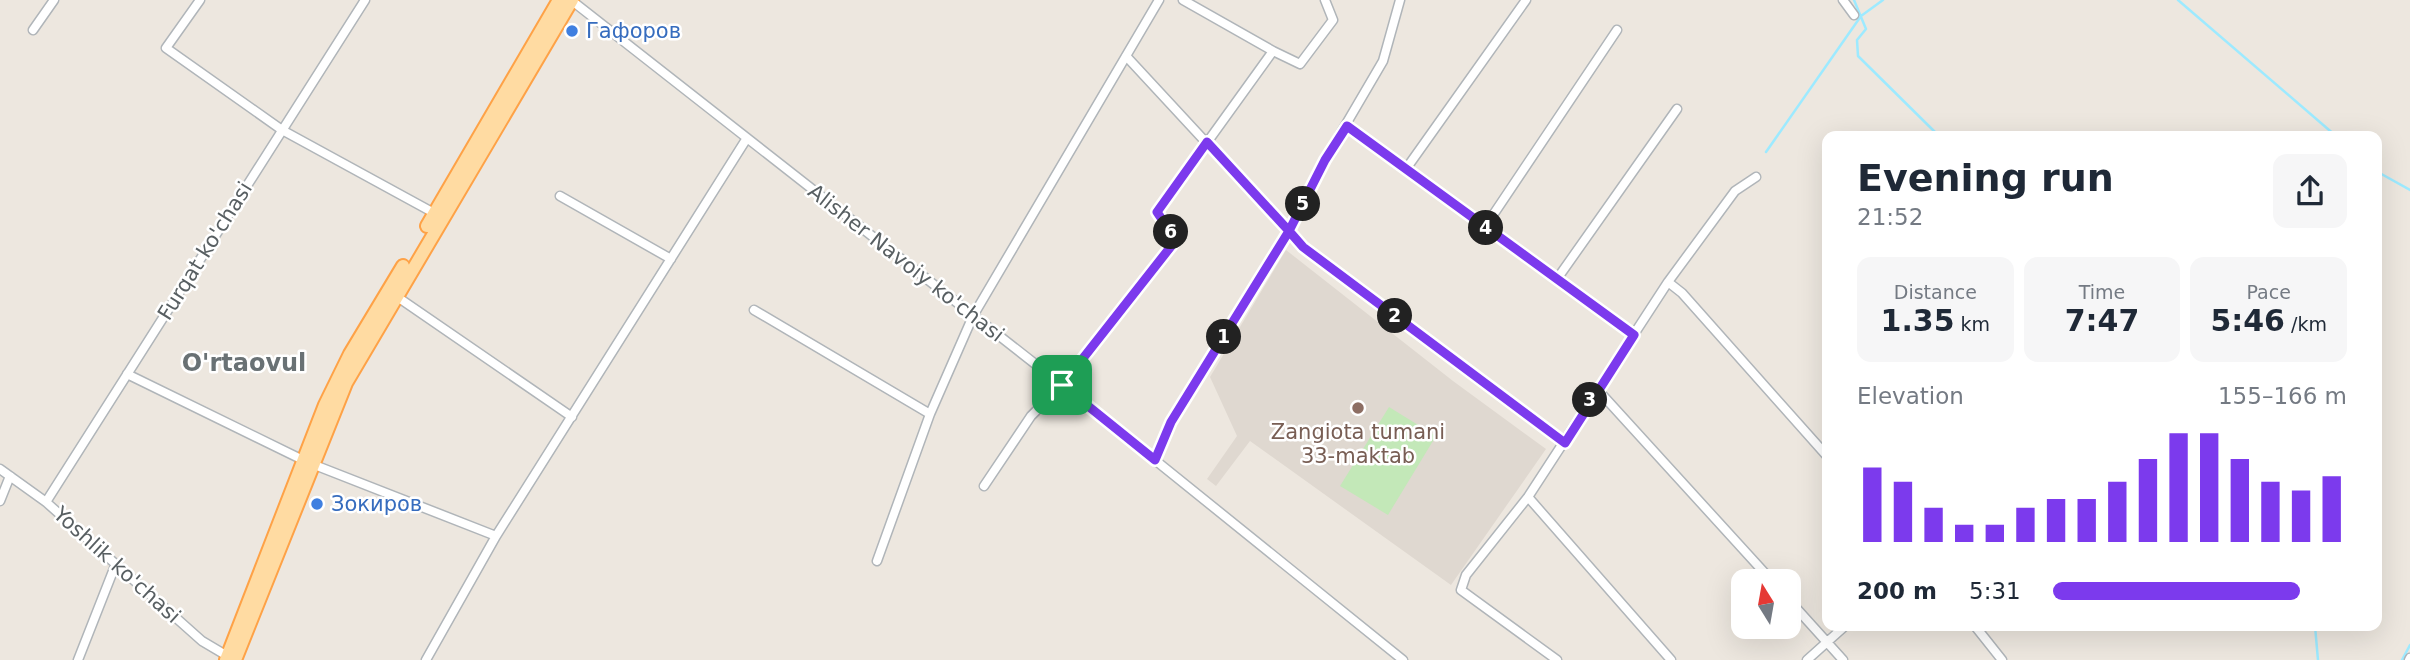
<!DOCTYPE html>
<html lang="en">
<head>
<meta charset="utf-8">
<style>
  body { margin:0; font-family:"DejaVu Sans",sans-serif; background:#f6f6f7; color:#1f2937; height:100vh; display:flex; flex-direction:column; font-size:26px; white-space:nowrap }
  * { box-sizing:border-box; margin:0 }
  p { font-size:23px; color:#747a83 }
  .icon { flex:none; width:38px; height:38px; fill:none; stroke:currentColor; stroke-width:2; stroke-linecap:round; stroke-linejoin:round }
  .map { position:relative; flex:1; overflow:hidden }
  .details { position:absolute; left:1822px; top:131px; width:560px; height:500px; display:flex; flex-direction:column; background:#fff; border-radius:14px; box-shadow:0 7px 28px #0002 }
  .details>* { flex:none }
  .needle { width:46px; rotate:349deg }
  .fabs { position:absolute; left:1731px; top:569px; display:grid; gap:14px }
  .fabs a { display:grid; place-items:center; width:70px; height:70px; border-radius:14px; background:#fff; box-shadow:0 7px 28px #0002; font-size:35px }
  .pin { position:absolute; display:grid; place-items:center; width:60px; height:60px; color:#fff; margin:-30px; border-radius:14px; box-shadow:0 4px 10px #0006 }
  .km { position:absolute; width:35px; height:35px; margin:-18px; border-radius:50%; background:#222; color:#fff; font-size:19px; line-height:35px; text-align:center }
  .round { display:grid; place-items:center; flex:none; width:74px; height:74px; border-radius:14px; background:#f6f6f7 }
  .headline { display:flex; align-items:center; justify-content:space-between; height:119px; padding:0 35px }
  h1 { font-size:38px; font-weight:700; line-height:52px }
  .figures { display:grid; grid-template-columns:repeat(3,1fr); gap:10px; height:119px; padding:7px 35px }
  .figures div { display:grid; align-content:center; border-radius:14px; background:#f6f6f7; text-align:center }
  .figures b { font-size:30px; font-weight:700 }
  .figures small { font-size:19px; font-weight:400 }
  .figures p { font-size:19px }
  .chart { height:196px; padding:14px 35px }
  .chart p { display:flex; justify-content:space-between }
  .chart svg { width:100%; height:126px; margin-top:7px; stroke:#7c3aed; stroke-width:6 }
  ul { padding:0 35px; list-style:none; font-size:23px }
  li { display:grid; grid-template-columns:112px 84px 1fr; align-items:center; height:52px }
  li i { height:18px; border-radius:9px; background:#7c3aed }
  .map>svg:first-child { display:block }
  .education { fill:#dfd8d0 }
  .green { fill:#c3e8b8 }
  .lines { fill:none; stroke-linecap:round; stroke-linejoin:round }
  .stream { stroke:#9deaff; stroke-width:2.5 }
  .minor-casing { stroke:#b0b5b9; stroke-width:11 }
  .primary-casing { stroke:#fea247; stroke-width:16 }
  .minor { stroke:#fff; stroke-width:8 }
  .primary { stroke:#ffdba2; stroke-width:12 }
  .route-casing { stroke:#fff; stroke-width:14 }
  .route { stroke:#7c3aed; stroke-width:9 }
  .shop-dot { fill:#3f7fe0; stroke:#fff; stroke-width:2.5 }
  .education-dot { fill:#8d6e63; stroke:#fff; stroke-width:2.5 }
  .labels { text-anchor:middle; stroke-width:5; stroke-linejoin:round; paint-order:stroke }
  .shop-label { font-size:21px; fill:#366cbe; stroke:#fff; text-anchor:start }
  .street-label { font-size:21px; fill:#585f62; stroke:#fff }
  .education-label { font-size:21px; fill:#785e54; stroke:#fff }
  .quarter-label { font-size:24px; font-weight:bold; fill:#697174; stroke:#fff }
</style>
</head>
<body>
<div class="map">
<svg width="2410" height="660" viewBox="0 0 2410 660">
  <rect width="100%" height="100%" fill="#ede7df"/>
  <path class="education" d="M1286 250 1453 381 1546 449 1451 585 1250 441 1216 486 1207 479 1237 436 1210 377Z"/>
  <path class="green" d="M1389 407 1436 436 1388 515 1340 486Z"/>
  <g class="lines">
    <path class="stream" d="M1854 0 1866 29 1857 40 1858 56 1939 136
      M2178 0 2336 136
      M1766 152 1861 16 1883 0
      M2376 171 2410 190
      M2315 626 2318 660
      M2402 660 2410 645"/>
    <g class="minor-casing">
      <path id="minor" d="M200 0 166 48 282 130 434 213
        M571 0 1062 385 1403 660
        M1183 0 1273 51
        M1843 0 1854 15
        M33 30 54 0
        M1126 56 1303 247 1565 443
        M1347 126 1634 335
        M1406 169 1526 0
        M560 196 671 259
        M1485 227 1617 30
        M1557 279 1677 109
        M1668 282 1682 293 1827 456
        M396 296 572 417
        M754 310 930 414
        M127 374 303 460
        M1597 389 1772 581
        M1155 460 1171 422 1289 231 1325 160 1383 61 1400 0
        M312 464 496 536
        M0 469 46 502 202 641 229 657
        M984 486 1031 416 1062 385 1176 240 1157 212 1273 51 1300 64 1333 20 1325 0
        M1528 497 1671 660
        M0 501 10 476
        M46 502 365 0
        M877 561 930 414 973 316 1159 0
        M1788 599 1843 660
        M1975 626 2002 660
        M78 660 115 566
        M426 660 496 536 747 138
        M1557 660 1461 590 1466 575 1528 497 1668 282 1735 191 1756 177
        M1807 660 1845 626
        M2409 660 2410 658"/>
    </g>
    <g class="primary-casing">
      <path id="primary" d="M427 226 559 0
        M226 660 325 405 350 354 403 266
        M235 660 346 383 572 0"/>
    </g>
    <use href="#minor" class="minor"/>
    <use href="#primary" class="primary"/>
  </g>
  <g class="lines">
    <g class="route-casing">
      <path id="route" d="M1062 385 1155 460 1171 422 1289 231 1303 247 1565 443 1634 335 1347 126 1325 160 1289 231 1207 142 1157 212 1176 240 1062 385"/>
    </g>
    <use href="#route" class="route"/>
  </g>
  <g class="shop-dot">
    <circle cx="572" cy="31" r="7"/>
    <circle cx="317" cy="504" r="7"/>
  </g>
  <circle class="education-dot" cx="1358" cy="408" r="7"/>
  <g class="labels">
    <g class="shop-label">
      <text x="586" y="38">Гафоров</text>
      <text x="331" y="511">Зокиров</text>
    </g>
    <g class="street-label">
      <text transform="translate(205 251) rotate(-58)" y="7">Furqat ko'chasi</text>
      <text transform="translate(906 263) rotate(38)" y="7">Alisher Navoiy ko'chasi</text>
      <text transform="translate(117 565) rotate(42)" y="7">Yoshlik ko'chasi</text>
    </g>
    <g class="education-label">
      <text x="1358" y="439">Zangiota tumani<tspan x="1358" dy="24">33-maktab</tspan></text>
    </g>
    <g class="quarter-label">
      <text x="244" y="371">O'rtaovul</text>
    </g>
  </g>
</svg>
<div class="fabs">
<a><svg class="needle" viewBox="-14 -14 28 28"><path d="M0-13l5 13h-10z" fill="#e53935"/><path d="M0 13l5-13h-10z" fill="#747a83"/></svg></a>
</div>
<div class="pin" style="left:1062px;top:385px;background:#1e9e55"><svg class="icon" aria-label="arrive" viewBox="0 0 24 24"><path d="M6 21V4h12l-3 4 3 4H6"/></svg></div>
<b class="km" style="left:1224px;top:337px">1</b>
<b class="km" style="left:1395px;top:316px">2</b>
<b class="km" style="left:1590px;top:400px">3</b>
<b class="km" style="left:1486px;top:228px">4</b>
<b class="km" style="left:1303px;top:204px">5</b>
<b class="km" style="left:1171px;top:232px">6</b>
<section class="details">
<div class="headline"><div><h1>Evening run</h1><p>21:52</p></div><a class="round"><svg class="icon" aria-label="share" viewBox="0 0 24 24"><path d="M12 15V3M7 8l5-5 5 5M5 13v7h14v-7"/></svg></a></div>
<div class="figures">
<div><p>Distance</p><b>1.35<small> km</small></b></div>
<div><p>Time</p><b>7:47</b></div>
<div><p>Pace</p><b>5:46<small> /km</small></b></div>
</div>
<div class="chart"><p><span>Elevation</span>155–166 m</p>
<svg viewBox="0 0 160 44" preserveAspectRatio="none"><path d="M5 44V18M15 44V23M25 44V32M35 44V38M45 44V38M55 44V32M65 44V29M75 44V29M85 44V23M95 44V15M105 44V6M115 44V6M125 44V15M135 44V23M145 44V26M155 44V21"/></svg>
</div>
<ul>
<li><b>200 m</b>5:31<i style="width:84%"></i></li>
</ul>
</section>
</div>
</body>
</html>
